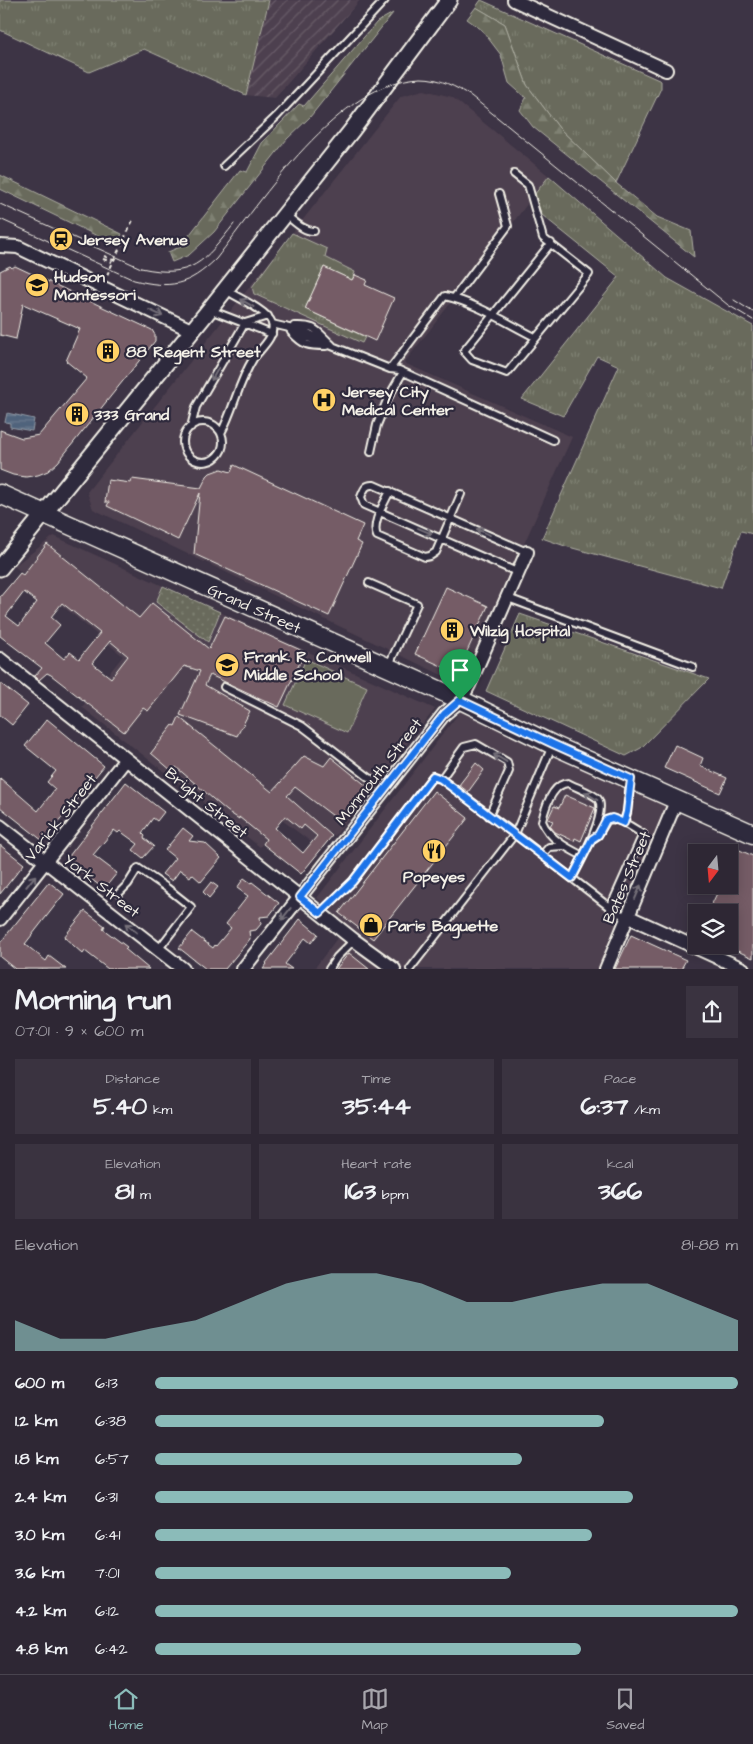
<!DOCTYPE html>
<html lang="en">
<head>
<meta charset="utf-8">
<style>
  body { margin:0; font-family:"Architects Daughter",sans-serif; background:#3a3340; color:#f1f3f6; height:100vh; display:flex; flex-direction:column; font-size:19px; white-space:nowrap }
  * { box-sizing:border-box; margin:0 }
  p { font-size:16px; color:#a7a5ac }
  .icon { flex:none; width:28px; height:28px; fill:none; stroke:currentColor; stroke-width:2; stroke-linecap:round; stroke-linejoin:round }
  .map { position:relative; height:969px; overflow:hidden }
  .drawer { display:flex; flex-direction:column; background:#2e2734; flex:1 }
  .drawer>* { flex:none }
  .needle { width:32px; rotate:196deg }
  .fabs { position:absolute; left:688px; top:844px; display:grid; gap:10px }
  .fabs a { display:grid; place-items:center; width:50px; height:50px; border-radius:0px; background:#2e2734; box-shadow:0 2px 12px #0003,0 0 0 1px #49444f; font-size:25px }
  .pin { position:absolute; display:grid; place-items:center; width:42px; height:42px; color:#fff; margin:-51px -21px; border-radius:50% 50% 50% 0; rotate:-45deg; box-shadow:0 0 5px #0007 }
  .pin .icon { rotate:45deg }
  .round { display:grid; place-items:center; flex:none; width:52px; height:52px; border-radius:0px; background:#3a3340 }
  .summary { display:flex; align-items:center; justify-content:space-between; height:85px; padding:0 15px }
  h1 { font-size:28px; font-weight:800; line-height:38px }
  .metrics { display:grid; grid-template-columns:repeat(3,1fr); gap:8px; height:85px; padding:5px 15px }
  .metrics div { display:grid; align-content:center; border-radius:0px; background:#3a3340; text-align:center }
  .metrics b { font-size:25px; font-weight:800 }
  .metrics small { font-size:14px; font-weight:400 }
  .metrics p { font-size:14px }
  .chart { height:140px; padding:10px 15px }
  .chart p { display:flex; justify-content:space-between }
  .chart svg { width:100%; height:90px; margin-top:5px; fill:#8bbbb9; opacity:.7 }
  ul { padding:0 15px; list-style:none; font-size:16px }
  li { display:grid; grid-template-columns:80px 60px 1fr; align-items:center; height:38px }
  li i { height:12px; border-radius:6px; background:#8bbbb9 }
  .menu { display:flex; justify-content:space-around; align-items:center; height:70px; border-top:1px solid #49444f; background:#2e2734; font-size:14px; color:#a7a5ac }
  .menu a { display:grid; justify-items:center; gap:2px }
  .menu .on { color:#8bbbb9 }
  .map>svg:first-child { display:block }
  .built { fill:#4e404f }
  .industrial { fill:url(#industrial-furrows) }
  .grass { fill:url(#grass-tufts); stroke:#aeaea2 }
  .forest { fill:url(#forest-firs); stroke:#aeaea2 }
  .park { fill:url(#park-dots); stroke:#aeaea2 }
  .pitch { fill:#696b5c; stroke:#aeaea2 }
  .water { fill:url(#water-rules); stroke:#929ca7 }
  .building { fill:#745c66; stroke:#f4f1e8; fill-rule:evenodd }
  .lines { fill:none; stroke-linecap:round; stroke-linejoin:round }
  .service-casing { stroke:#f4f1e8; stroke-width:10 }
  .minor-casing { stroke:#f4f1e8; stroke-width:16 }
  .tertiary-casing { stroke:#f4f1e8; stroke-width:19 }
  .secondary-casing { stroke:#f4f1e8; stroke-width:21 }
  .path { stroke:#f4f1e8; stroke-width:2; stroke-dasharray:4 4; stroke-linecap:butt }
  .service { stroke:#2f2a3d; stroke-width:6 }
  .minor { stroke:#2f2a3d; stroke-width:12 }
  .tertiary { stroke:#2f2a3d; stroke-width:15 }
  .secondary { stroke:#2f2a3d; stroke-width:18 }
  .tram { stroke:#f4f1e8; stroke-width:1 }
  .oneway { stroke:#747079 }
  .route-casing { stroke:#fff; stroke-width:10 }
  .route { stroke:#1a73e8; stroke-width:6 }
  .labels { text-anchor:middle; stroke-width:4.5; stroke-linejoin:round; paint-order:stroke }
  .poi-label { font-size:16px; font-weight:bold; fill:#f4f1e8; stroke:#2f2a3d; text-anchor:start }
  .street-label { font-size:16px; fill:#f4f1e8; stroke:#2f2a3d }
</style>
</head>
<body>
<div class="map">
<svg width="753" height="969" viewBox="0 0 753 969">
  <defs>
    <pattern id="industrial-furrows" width="10" height="10" patternUnits="userSpaceOnUse" patternTransform="scale(1.25)"><rect width="10" height="10" fill="#4e404f"/><path d="M-1 1l2-2M0 10L10 0M9 11l2-2" fill="none" stroke="#685c68"/></pattern>
    <pattern id="grass-tufts" width="24" height="20" patternUnits="userSpaceOnUse" patternTransform="scale(1.25)"><rect width="24" height="20" fill="#696b5c"/><path d="M3 7l-1-3M5 7V3M7 7l1-3M15 17l-1-3M17 17v-4M19 17l1-3" fill="none" stroke="#7f8173"/></pattern>
    <pattern id="forest-firs" width="22" height="20" patternUnits="userSpaceOnUse" patternTransform="scale(1.25)"><rect width="22" height="20" fill="#696b5c"/><path d="M5 1l3.5 6h-7zM16 11l3.5 6h-7z" fill="#7f8173"/></pattern>
    <pattern id="park-dots" width="8" height="8" patternUnits="userSpaceOnUse" patternTransform="scale(1.25)"><rect width="8" height="8" fill="#696b5c"/><path d="M2 2h.1M6 6h.1" fill="none" stroke="#7f8173" stroke-width="1.8" stroke-linecap="round"/></pattern>
    <pattern id="water-rules" width="6" height="5" patternUnits="userSpaceOnUse" patternTransform="scale(1.25)"><rect width="6" height="5" fill="#50637b"/><path d="M0 2.5h6" fill="none" stroke="#6a7a8e"/></pattern>
  </defs>
  <rect width="100%" height="100%" fill="#3d3445"/>
  <filter id="ink" filterUnits="userSpaceOnUse"><feTurbulence type="fractalNoise" baseFrequency=".02" numOctaves="2"/><feDisplacementMap in="SourceGraphic" scale="10" xChannelSelector="R" yChannelSelector="G"/><feConvolveMatrix kernelMatrix="1 2 1 2 8 2 1 2 1" color-interpolation-filters="sRGB"/></filter>
  <g filter="url(#ink)">
    <path class="built" d="M424 90 452 97 549 176 404 363 572 437 461 684 93 509 87 492 401 96Z
      M54 536 163 586 156 602 208 641 220 612 435 709 335 836 323 828 311 842 282 820 260 847 82 707 123 656 14 566Z
      M462 709 668 803 606 947 599 969H314L347 925 317 898Z"/>
    <path class="industrial" d="M269 0H360L275 98 246 95Z"/>
    <path class="grass" d="M0 0H269L246 95 144 49 89 72 0 30Z
      M481 0 661 81V88L616 183 559 128 527 85 505 24 476 7Z
      M549 176 667 278 753 326V534L741 531 721 588 565 546 542 538 619 366 597 356 563 416 522 399 619 277 542 215 534 195Z
      M292 233 327 249 325 257 355 272 352 280 324 267 305 309 365 337 362 343 254 294 252 287Z
      M520 614 709 679 641 748 626 756 486 691Z"/>
    <path class="forest" d="M476 7 505 24 527 85 559 128 616 183 657 217 691 231 694 257 533 127 520 110 526 98 509 83 501 55 482 30 467 19Z
      M393 13 310 117 287 139 214 232 189 255 172 262 168 252 180 247 240 170 247 172 262 143 299 104 304 106 377 22Z
      M0 175 122 234 116 245 0 189Z"/>
    <path class="park" d="M163 586 220 612 208 642 156 602Z"/>
    <path class="pitch" d="M306 659 367 687 347 733 285 705Z"/>
    <path class="water" d="M7 413 34 419 32 431 10 427V423L5 422Z"/>
    <path class="building" d="M10 266 12 268 15 266 152 330 155 335V341L58 462 48 471 38 475 26 477 13 475 0 470V430L22 438 39 435 87 378 66 361 80 329 23 304 16 339 0 335V271Z
      M324 267 352 280 355 275 367 280 365 285 394 298 375 341 305 309Z
      M234 465 363 525 356 541 362 544 329 616 194 554 200 493 178 540 107 506 109 502H105L108 480 131 483 132 479 201 488 207 476 210 473 221 469 231 472Z
      M47 544 139 618 152 603 209 649 225 616 305 652 279 707 210 675 205 685 250 711 237 736 180 715 200 671 184 666 148 711 143 708 124 732 51 675 47 673 39 680 35 676 42 668 0 636V597L20 573 23 575ZM24 592 37 602 19 626 6 616ZM62 603 100 633 79 659 70 652 64 659 45 643 60 625 51 617ZM110 641 128 656 111 678 92 663Z
      M446 587 488 606 457 673 415 654Z
      M0 683 28 705 12 725 0 715Z
      M179 717 272 792 304 756 324 766 331 757 368 787 341 822 295 787 287 796 332 836 301 874 263 844 266 839 239 817V819L227 811 176 767 172 771 151 753 173 725 175 726ZM285 816 301 829 304 825 317 836 303 853 275 828Z
      M47 719 104 766 43 841 0 807V778L38 811 55 789 47 782 56 771 25 746Z
      M675 745 703 758 700 766 727 778 720 793 664 768Z
      M476 763 484 770 468 792 459 785Z
      M126 782 164 812 157 821 153 818 142 833 145 836 144 838 154 846 143 858 133 850 138 844 120 831 118 833 114 830 93 855 117 873 104 889 66 860Z
      M434 791 468 818 373 939 339 913Z
      M565 795 595 808 581 841 575 838 574 841 555 832 550 826 553 821 548 819 554 806 559 808Z
      M183 828 193 836 189 841 205 843 221 858 201 882 192 874 190 877 180 870 172 881 162 874 175 858 165 850Z
      M724 843 753 856V958L724 945H730L729 912H708L721 885H729V852H720Z
      M0 845 24 864 0 894Z
      M244 878 251 883 252 882 279 903 269 916 260 917 261 924 256 930 249 931 250 939 225 969H206L179 948 192 932 213 948 215 945 216 946 231 928 226 924 248 896 237 888Z
      M49 882 64 894 25 944 46 961 49 956 66 969H15L0 957V943Z
      M211 882 218 887 209 898 203 892Z
      M85 911 105 926 103 929 127 947 125 949 149 969H108L85 951 83 954 64 937Z
      M300 919 318 934 311 943 305 938 285 964 292 969H263L267 964 266 963Z
      M631 935 686 960 681 969H615Z
      M349 953 369 969H336Z"/>
    <g class="lines">
      <g class="service-casing">
        <path id="service" d="M224 166 277 116 385 0
          M514 174 528 185 543 238 589 274 507 373 472 360 464 351 551 243
          M286 215C294 221 304 232 314 231
          M454 298 508 226 499 194
          M210 310 272 334
          M272 324 306 332 320 339
          M294 326C316 325 316 330 332 345
          M286 327 304 337 332 346 390 369 399 370 553 440
          M291 332C304 346 308 346 326 346
          M390 369 445 296C476 303 507 323 535 337
          M183 442a20 20 0 1 1 40 0a20 20 0 1 1-40 0Z
          M191 427 196 407 245 323 268 316
          M221 433C234 409 238 383 253 359 260 349 276 337 272 323 268 311 237 297 225 290
          M371 452 377 425 388 398 403 372
          M390 491C384 504 371 523 377 536L425 557 430 556 436 552 461 494
          M519 573 364 505 361 497C364 490 365 484 374 485L527 552
          M369 583 417 604 388 667
          M508 598 693 667
          M224 687 302 726 384 789
          M441 779 464 747 476 744 507 762 509 771 489 816
          M624 823 627 812 630 782
          M592 839 598 835 607 820C619 816 632 828 643 834L610 908
          M542 855 549 847 563 846
          M572 878C579 865 608 812 598 799 593 793 575 787 568 783 552 784 545 808 542 821 549 839 567 848 583 856
          M119 893 128 884 138 868 167 888 191 907 158 950
          M320 913 353 881 433 776 441 779 515 834 552 746
          M329 969 337 957 354 940
          M410 969 515 834 617 913 627 916"/>
      </g>
      <g class="minor-casing">
        <path id="minor" d="M514 0 666 70
          M0 246 18 247 193 331
          M0 659 354 940 394 969
          M0 826 183 969
          M627 916 743 969
          M0 919 126 759
          M243 969 444 714 461 700 469 685 527 552
          M606 969 677 799"/>
      </g>
      <g class="tertiary-casing">
        <path id="tertiary" d="M0 568 209 310 352 130 449 0"/>
      </g>
      <g class="secondary-casing">
        <g id="secondary">
          <path id="s1" d="M0 494 461 700 553 745 753 834"/>
        </g>
      </g>
      <path class="path" d="M104 256 113 260
        M103 259 112 262
        M107 275 133 220"/>
      <use href="#service" class="service"/>
      <use href="#minor" class="minor"/>
      <use href="#tertiary" class="tertiary"/>
      <use href="#secondary" class="secondary"/>
      <path class="tram" d="M0 204 141 268C192 279 204 262 234 224
        M0 219 134 280C171 289 188 286 216 259 262 200 339 81 421 78 440 78 456 87 471 96L728 305 753 320
        M734 300 753 312"/>
    </g>
    <defs><path id="oneway-shaft" d="M-6 0H5M1.5-3L5.5 0L1.5 3" fill="none" stroke-width="1.6" stroke-linecap="round" stroke-linejoin="round" transform="scale(1.25)"/></defs>
    <g class="oneway">
      <use href="#oneway-shaft" transform="translate(247 303) rotate(-149)"/>
      <use href="#oneway-shaft" transform="translate(156 313) rotate(25)"/>
      <use href="#oneway-shaft" transform="translate(215 374) rotate(120)"/>
      <use href="#oneway-shaft" transform="translate(425 531) rotate(23)"/>
      <use href="#oneway-shaft" transform="translate(483 532) rotate(-156)"/>
      <use href="#oneway-shaft" transform="translate(500 758) rotate(-149)"/>
      <use href="#oneway-shaft" transform="translate(591 796) rotate(-148)"/>
      <use href="#oneway-shaft" transform="translate(31 881) rotate(-51)"/>
      <use href="#oneway-shaft" transform="translate(638 892) rotate(-67)"/>
      <use href="#oneway-shaft" transform="translate(286 914) rotate(128)"/>
      <use href="#oneway-shaft" transform="translate(131 928) rotate(-142)"/>
    </g>
  </g>
  <g class="lines" filter="url(#ink)">
    <g class="route-casing">
      <path id="route" d="M460 700 553 744 631 779 627 812 624 823 612 818 606 820 598 835 592 839 572 878 441 779 433 776 353 881 320 913 300 897 444 714Z"/>
    </g>
    <use href="#route" class="route"/>
  </g>
  <defs>
    <g id="station-disc" transform="scale(1.25)"><circle r="9.5" fill="#ffd166" stroke="#2f2a3d"/><path d="M-3-6H3Q5-6 5-4V2Q5 4 3 4L4.5 6H3L1.5 4h-3L-3 6H-4.5L-3 4Q-5 4-5 2V-4Q-5-6-3-6ZM-3.5-4v3h7v-3ZM-3.5 1v1.5H-2V1ZM2 1v1.5H3.5V1Z" fill="#111"/></g>
    <g id="school-disc" transform="scale(1.25)"><circle r="9.5" fill="#ffd166" stroke="#2f2a3d"/><path d="M0-5L7-2L0 1L-7-2ZM-4 1L0 2.5L4 1V4Q0 6-4 4Z" fill="#111"/></g>
    <g id="building-disc" transform="scale(1.25)"><circle r="9.5" fill="#ffd166" stroke="#2f2a3d"/><path d="M-4-6H4V6H1V3H-1V6H-4ZM-2.5-4.3h1.7v1.8h-1.7ZM.8-4.3h1.7v1.8H.8ZM-2.5-1h1.7V.8h-1.7ZM.8-1h1.7V.8H.8Z" fill="#111"/></g>
    <g id="hospital-disc" transform="scale(1.25)"><circle r="9.5" fill="#ffd166" stroke="#2f2a3d"/><path d="M-5-5h3v3.5h4V-5h3V5h-3V1.5h-4V5h-3Z" fill="#111"/></g>
    <g id="restaurant-disc" transform="scale(1.25)"><circle r="9.5" fill="#ffd166" stroke="#2f2a3d"/><path d="M-5-6h1v4h1v-4h1v4h1v-4h1v5L-1.5 .5V6h-2V.5L-5-1ZM5-6V6H3V1.5H1.5Q1.5-4 5-6Z" fill="#111"/></g>
    <g id="shop-disc" transform="scale(1.25)"><circle r="9.5" fill="#ffd166" stroke="#2f2a3d"/><path d="M-5-2.5h2.3a2.7 3.5 0 0 1 5.4 0H5L5.5 6h-11ZM-1.5-2.5h3a1.5 2.3 0 0 0-3 0Z" fill="#111"/></g>
  </defs>
  <g fill-rule="evenodd">
    <use href="#station-disc" x="61" y="239"/>
    <use href="#school-disc" x="37" y="285"/>
    <use href="#building-disc" x="108" y="351"/>
    <use href="#hospital-disc" x="324" y="400"/>
    <use href="#building-disc" x="77" y="414"/>
    <use href="#building-disc" x="452" y="630"/>
    <use href="#school-disc" x="227" y="665"/>
    <use href="#restaurant-disc" x="434" y="851"/>
    <use href="#shop-disc" x="371" y="925"/>
  </g>
  <g class="labels">
    <g class="poi-label">
      <text x="78" y="245">Jersey Avenue</text>
      <text x="54" y="282">Hudson<tspan x="54" dy="18">Montessori</tspan></text>
      <text x="126" y="357">88 Regent Street</text>
      <text x="342" y="397">Jersey City<tspan x="342" dy="18">Medical Center</tspan></text>
      <text x="94" y="420">333 Grand</text>
      <text x="470" y="636">Wilzig Hospital</text>
      <text x="244" y="662">Frank R. Conwell<tspan x="244" dy="18">Middle School</tspan></text>
      <text x="434" y="882" text-anchor="middle">Popeyes</text>
      <text x="388" y="931">Paris Baguette</text>
    </g>
    <g class="street-label">
      <text dy="6" stroke="none"><textPath href="#s1" startOffset="279">Grand Street</textPath></text>
      <text transform="translate(378 771) rotate(-52)" y="6">Monmouth Street</text>
      <text transform="translate(207 802) rotate(39)" y="6">Bright Street</text>
      <text transform="translate(60 817) rotate(-52)" y="6">Varick Street</text>
      <text transform="translate(626 877) rotate(-67)" y="6">Bates Street</text>
      <text transform="translate(102 885) rotate(38)" y="6">York Street</text>
    </g>
  </g>
</svg>
<div class="fabs">
<a><svg class="needle" viewBox="-14 -14 28 28"><path d="M0-13l5 13h-10z" fill="#e53935"/><path d="M0 13l5-13h-10z" fill="#a7a5ac"/></svg></a>
<a><svg class="icon" aria-label="layers" viewBox="0 0 24 24"><path d="M12 4l9 5-9 5-9-5zM3 14l9 5 9-5"/></svg></a>
</div>
<div class="pin" style="left:460px;top:700px;background:#1e9e55"><svg class="icon" aria-label="arrive" viewBox="0 0 24 24"><path d="M6 21V4h12l-3 4 3 4H6"/></svg></div>
</div>
<section class="drawer">
<div class="summary"><div><h1>Morning run</h1><p>07:01 · 9 × 600 m</p></div><a class="round"><svg class="icon" aria-label="share" viewBox="0 0 24 24"><path d="M12 15V3M7 8l5-5 5 5M5 13v7h14v-7"/></svg></a></div>
<div class="metrics">
<div><p>Distance</p><b>5.40<small> km</small></b></div>
<div><p>Time</p><b>35:44</b></div>
<div><p>Pace</p><b>6:37<small> /km</small></b></div>
</div>
<div class="metrics">
<div><p>Elevation</p><b>81<small> m</small></b></div>
<div><p>Heart rate</p><b>163<small> bpm</small></b></div>
<div><p>kcal</p><b>366</b></div>
</div>
<div class="chart"><p><span>Elevation</span>81–88 m</p>
<svg viewBox="0 0 160 44" preserveAspectRatio="none"><path d="M0 44V29L10 38L20 38L30 33L40 29L50 20L60 11L70 6L80 6L90 11L100 20L110 20L120 15L130 11L140 11L150 20L160 29V44z"/></svg>
</div>
<ul>
<li><b>600 m</b>6:13<i style="width:100%"></i></li>
<li><b>1.2 km</b>6:38<i style="width:77%"></i></li>
<li><b>1.8 km</b>6:57<i style="width:63%"></i></li>
<li><b>2.4 km</b>6:31<i style="width:82%"></i></li>
<li><b>3.0 km</b>6:41<i style="width:75%"></i></li>
<li><b>3.6 km</b>7:01<i style="width:61%"></i></li>
<li><b>4.2 km</b>6:12<i style="width:100%"></i></li>
<li><b>4.8 km</b>6:42<i style="width:73%"></i></li>
</ul>
</section>
<nav class="menu">
<a class="on"><svg class="icon" aria-label="home" viewBox="0 0 24 24"><path d="M3 11l9-7 9 7M6 9v11h12V9"/></svg>Home</a>
<a><svg class="icon" aria-label="map" viewBox="0 0 24 24"><path d="M3 6l6-2 6 2 6-2v14l-6 2-6-2-6 2zM9 4v14M15 6v14"/></svg>Map</a>
<a><svg class="icon" aria-label="saved" viewBox="0 0 24 24"><path d="M7 4h10v16l-5-4-5 4z"/></svg>Saved</a>
</nav>
</body>
</html>
